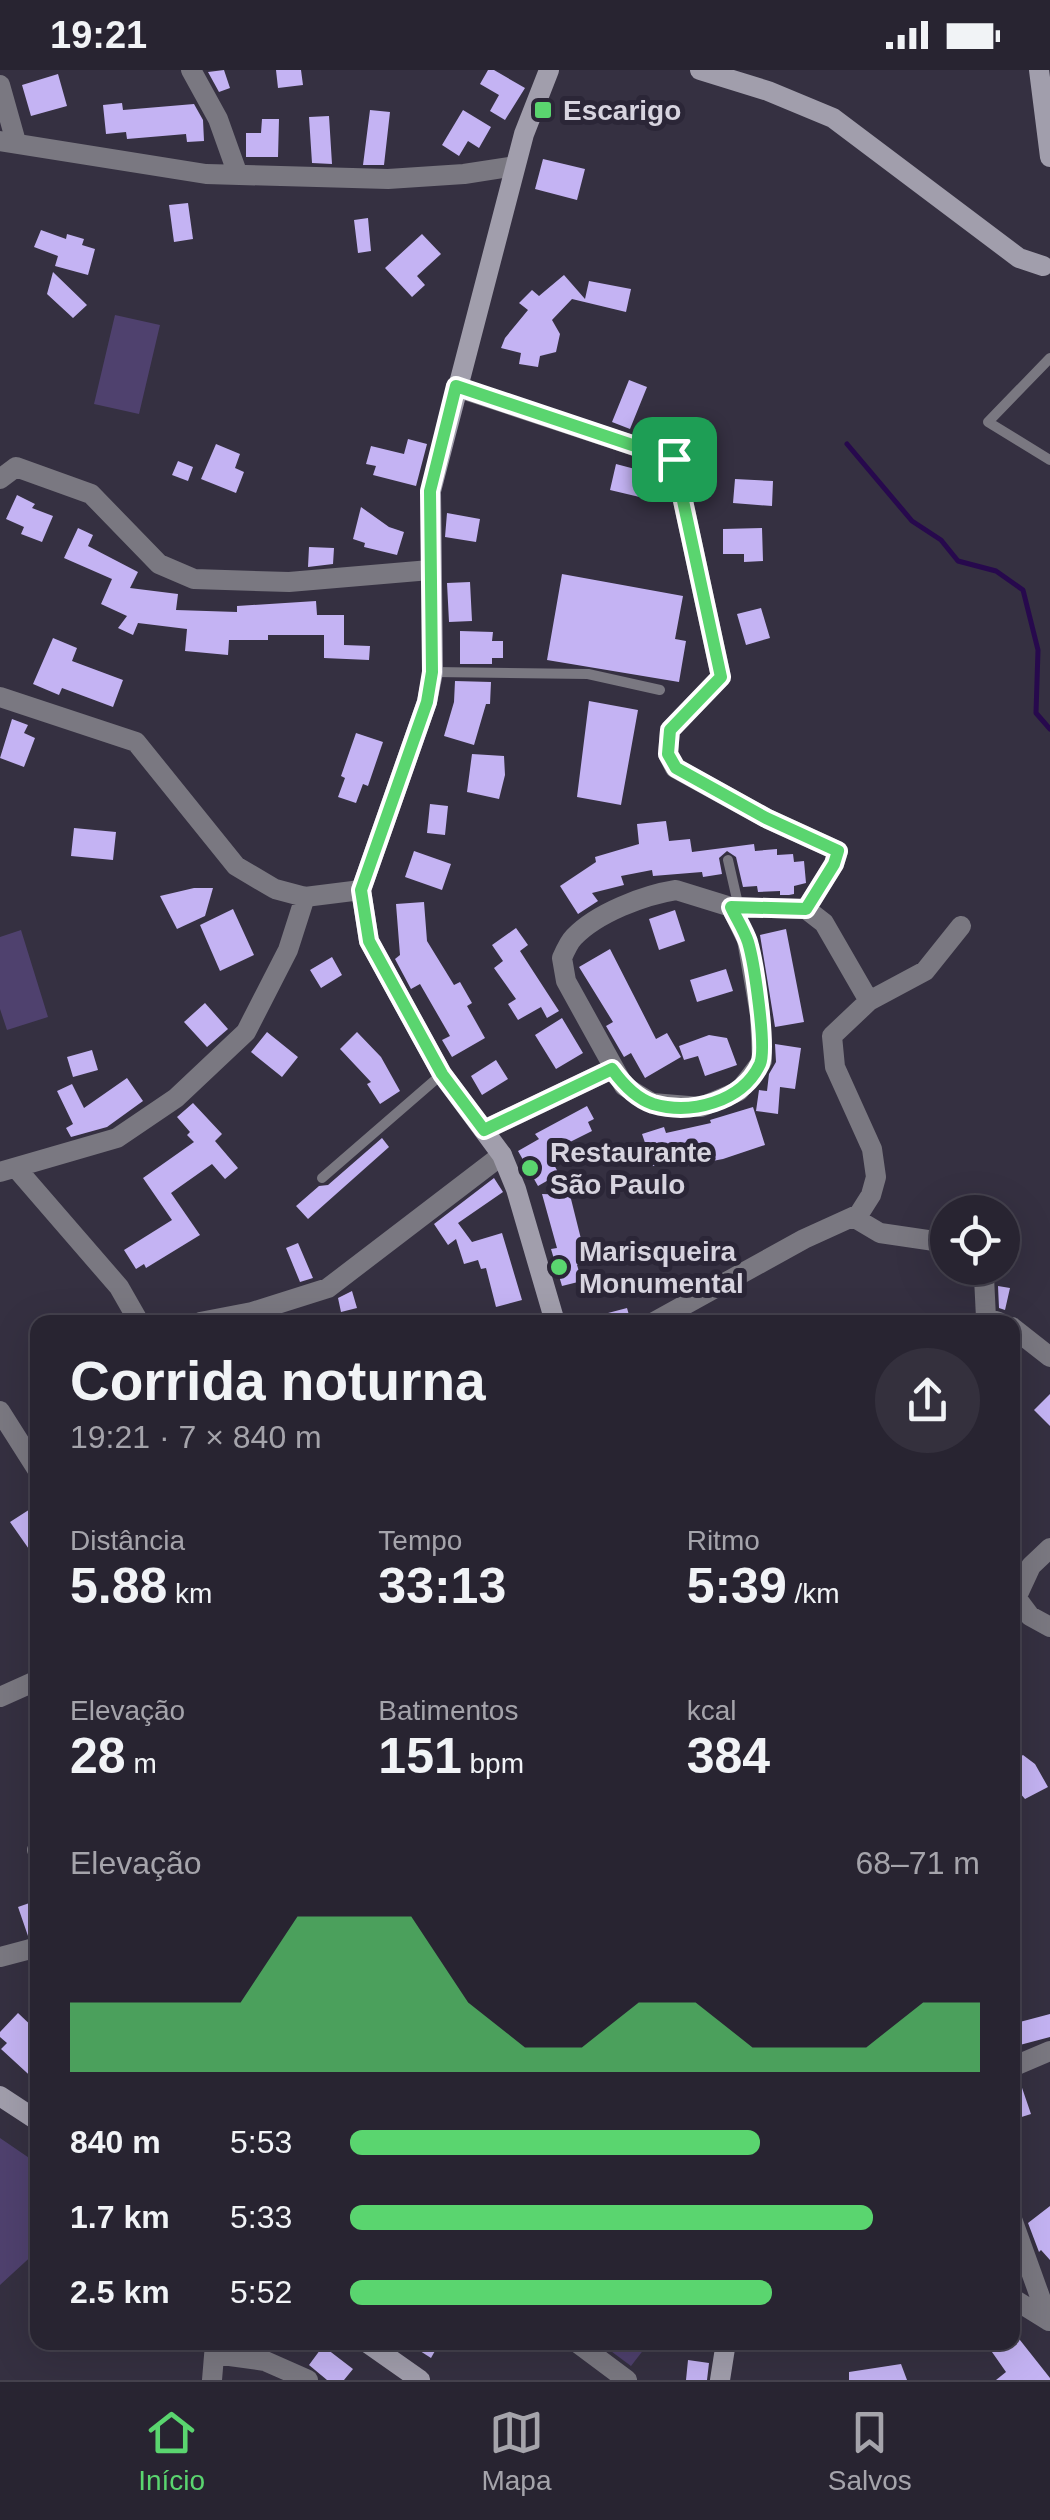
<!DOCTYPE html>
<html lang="pt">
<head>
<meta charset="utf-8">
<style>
  body { margin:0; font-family:Arial,sans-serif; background:#34303d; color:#f1f3f6; height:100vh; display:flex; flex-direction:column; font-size:38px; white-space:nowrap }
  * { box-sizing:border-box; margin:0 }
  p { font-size:32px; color:#a5a4ab }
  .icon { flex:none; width:55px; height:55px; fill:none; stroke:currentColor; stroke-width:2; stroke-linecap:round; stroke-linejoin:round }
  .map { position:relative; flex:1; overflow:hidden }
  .details { position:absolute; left:30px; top:1245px; width:990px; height:1035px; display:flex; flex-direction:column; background:#282431; border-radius:20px; box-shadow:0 10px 40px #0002,0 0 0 2px #44414d }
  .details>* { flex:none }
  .buttons { position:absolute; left:930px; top:1125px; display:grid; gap:20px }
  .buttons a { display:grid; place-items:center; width:90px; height:90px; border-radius:50%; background:#282431; box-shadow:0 10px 40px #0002,0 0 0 2px #44414d; font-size:50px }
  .pin { position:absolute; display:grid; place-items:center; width:85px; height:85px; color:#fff; margin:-42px; border-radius:20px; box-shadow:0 5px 15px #0006 }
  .round { display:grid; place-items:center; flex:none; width:105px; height:105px; border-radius:52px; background:#34303d }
  .summary { display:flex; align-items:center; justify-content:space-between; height:170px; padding:0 40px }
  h1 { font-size:55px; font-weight:600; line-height:75px }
  .stats { display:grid; grid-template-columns:repeat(3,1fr); gap:15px; height:170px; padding:10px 40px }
  .stats div { display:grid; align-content:center }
  .stats b { font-size:50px; font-weight:600 }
  .stats small { font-size:28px; font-weight:400 }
  .stats p { font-size:28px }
  .chart { height:280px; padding:20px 40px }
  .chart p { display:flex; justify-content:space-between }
  .chart svg { width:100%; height:180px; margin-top:10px; fill:#5ad56f; opacity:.7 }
  ul { padding:0 40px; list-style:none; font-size:32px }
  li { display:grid; grid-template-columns:160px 120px 1fr; align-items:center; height:75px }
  li i { height:25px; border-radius:12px; background:#5ad56f }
  .status { display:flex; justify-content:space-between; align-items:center; height:70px; padding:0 50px; background:#282431; direction:ltr }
  .status svg { height:28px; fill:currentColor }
  .menu { display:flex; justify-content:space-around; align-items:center; height:140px; border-top:2px solid #44414d; background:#282431; font-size:28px; color:#a5a4ab }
  .menu a { display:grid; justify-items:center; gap:5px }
  .menu .selected { color:#5ad56f }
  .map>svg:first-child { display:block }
  .green { fill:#4f416e }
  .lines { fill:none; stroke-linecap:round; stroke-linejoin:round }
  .stream { stroke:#27094d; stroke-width:5 }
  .building { fill:#c4b3f3 }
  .lane { stroke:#7a7881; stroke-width:10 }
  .street { stroke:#7a7881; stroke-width:20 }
  .secondary { stroke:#a19eac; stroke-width:20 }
  .route-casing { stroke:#fff; stroke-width:20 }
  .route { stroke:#5ad56f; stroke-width:12 }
  .poi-dot { fill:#5ad56f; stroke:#2b2637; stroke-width:4 }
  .labels { text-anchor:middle; stroke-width:10; stroke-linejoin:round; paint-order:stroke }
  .poi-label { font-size:28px; font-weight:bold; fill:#d7d4df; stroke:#2b2637; text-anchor:start }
</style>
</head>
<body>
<div class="status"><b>19:21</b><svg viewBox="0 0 49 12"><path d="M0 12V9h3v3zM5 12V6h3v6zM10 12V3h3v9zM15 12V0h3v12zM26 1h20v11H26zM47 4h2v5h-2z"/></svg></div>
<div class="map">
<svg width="1050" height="2310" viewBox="0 0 1050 2310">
  <rect width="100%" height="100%" fill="#353041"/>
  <path class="green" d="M115 245 160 255 139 344 94 334Z
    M21 860 48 947 7 960 0 939V867Z
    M0 2068 38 2094 37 2181 0 2215Z
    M646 2273 648 2274 631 2296 600 2273Z"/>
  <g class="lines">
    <path class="stream" d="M847 374 912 451 941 470 958 491 996 501 1023 520 1038 580 1036 643 1050 659"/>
  </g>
  <path class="building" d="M224 0 230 18 219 22 208 2Z
    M276 0H301L303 15 278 18Z
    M488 0H494L525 18 505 50 490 41 499 25 480 14Z
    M58 4 67 36 31 46 22 15Z
    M122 33 123 40 194 34 203 50 204 71 187 72 186 64 127 69 126 62 106 64 103 35Z
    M370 40 390 42 384 95H363Z
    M463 40 491 57 479 78 468 71 459 86 442 75Z
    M329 46 332 94 312 93 309 47Z
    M262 49H279L278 87H246V63H261Z
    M543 89 585 99 577 130 535 119Z
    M188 133 193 169 174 172 169 135Z
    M368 148 371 181 358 183 354 150Z
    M41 160 66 169 67 164 84 169 82 175 95 179 88 205 55 196 58 186 34 177Z
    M422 164 441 184 417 206 425 215 412 227 385 198Z
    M53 202 87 235 73 248 47 224Z
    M564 205 585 229 589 211 631 219 626 242 572 229 552 250 560 264 556 282 540 286 538 297 519 294 521 283 501 278 505 268 528 240 519 233 532 220 539 226Z
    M629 310 647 317 630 359 612 352Z
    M408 369 427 374 416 416 373 405 376 396 366 394 371 376 404 384Z
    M216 374 240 384 235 398 244 402 236 423 201 409Z
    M178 391 193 397 188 411 172 405Z
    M616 394 654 404 648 429 610 420Z
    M735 409 773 411 772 436 733 433Z
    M17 425 35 434 32 438 53 446 42 472 21 464 24 457 6 449Z
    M361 437 389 457 404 462 397 485 364 477 365 473 353 469Z
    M447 443 480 449 476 472 445 467Z
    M78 458 93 465 88 476 138 502 130 518 178 524 176 540 237 542V536L316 531 317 545H344V575L370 576 369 590 324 588V565H268V570H229L228 585 185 581 187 559 138 553 133 565 118 558 127 546 101 534 112 509 64 488Z
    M762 458 763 491 744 492V484H723V459Z
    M309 477 334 478 333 494 308 497Z
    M562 504 683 526 675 569 686 571 679 612 547 590Z
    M470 512 472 551 449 552 447 513Z
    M761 538 770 568 746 575 737 544Z
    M460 561 493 562 492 571H503V588H492V594H460Z
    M53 568 77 578 72 591 123 610 113 637 62 618 59 625 33 614Z
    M455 611 491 612 490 634H486L474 675 444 666 454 632Z
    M589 631 638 640 621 735 577 727Z
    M12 649 28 655 24 663 35 668 24 697 0 688Z
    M356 663 383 672 368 716 363 714 356 733 338 727 345 708 341 706Z
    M472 684 504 686 505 705 499 729 467 722Z
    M430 734 448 736 445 765 427 763Z
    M666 751 669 771 690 769 692 782 754 774 755 781 777 779V785L793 784 794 792 804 791 806 813 794 816V824L789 825H780V821L758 822 757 816 743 817 736 787 727 781 719 788 722 804 703 807 702 802 653 806 652 800 621 806 624 815 592 823 598 831 578 844 560 816 596 792 595 787 639 774 637 754Z
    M74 758 116 762 113 790 71 786Z
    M414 781 451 794 442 820 405 807Z
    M194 818H213L205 846 177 859 160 826Z
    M424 832 427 871 454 915 460 912 472 933 467 936 485 968 452 987 442 970 450 966 420 914 411 919 395 889 400 885 396 834Z
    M233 839 254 885 220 901 200 855Z
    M675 840 685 871 659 880 649 849Z
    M516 858 528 875 520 881 559 941 547 948 541 937 518 950 508 934 516 929 494 898 503 891 492 875Z
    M786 859 804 952 775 957 760 865Z
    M610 879 656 969 667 963 681 987 645 1008 631 983 624 987 606 956 613 952 579 897Z
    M332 887 342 905 321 918 310 900Z
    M726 899 733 921 697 932 690 910Z
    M205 933 228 959 207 977 184 952Z
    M562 948 583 983 556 999 535 965Z
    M267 962 298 987 282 1007 251 982Z
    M357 962 381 987 400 1021 380 1034 367 1014 371 1012 340 979Z
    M709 965 727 968 737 995 705 1006 698 986 684 990 679 976Z
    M775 974 801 978 795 1019 780 1017 778 1044 756 1041 759 1020 767 1021 769 1004 776 992Z
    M92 980 98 1000 73 1007 67 987Z
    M496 990 508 1009 482 1025 471 1006Z
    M127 1008 143 1031 107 1057 71 1067 66 1058 73 1054 57 1021 72 1014 84 1038Z
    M193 1033 222 1064 215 1071 238 1098 225 1109 212 1094 171 1123 200 1165 146 1198 144 1194 136 1199 124 1180 172 1150 143 1108 194 1072 187 1065 190 1062 177 1047Z
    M587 1036 594 1049 588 1052 592 1061 564 1075 567 1081 552 1091 559 1104 538 1116 518 1081 539 1069 535 1064Z
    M753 1037 765 1075 723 1089 686 1096 683 1086 653 1096 642 1064 664 1057 666 1063 711 1053 710 1050Z
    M382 1068 389 1077 308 1149 296 1136 319 1116 328 1115Z
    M494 1108 503 1122 458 1153 472 1172 502 1163 522 1230 496 1237 486 1198 481 1199 478 1190 464 1194 456 1169 448 1175 434 1154Z
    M542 1124 570 1125 582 1173H595L596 1191 577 1195 582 1211 562 1216 551 1179 557 1178Z
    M298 1173 313 1208 300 1212 286 1178Z
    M998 1216 1010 1218 1005 1240 999 1238Z
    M352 1221 357 1238 341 1242 338 1228Z
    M627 1238 631 1252H589V1248Z
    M1050 1324V1356L1034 1340Z
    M38 1434V1492L10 1452Z
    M1023 1685 1035 1694 1048 1717 1025 1729 1012 1714V1692Z
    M38 1830V1864L28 1866 18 1837Z
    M18 1943 38 1962V2013L1 1979 7 1973 0 1967V1962Z
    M1050 1944V1967L1012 1977V1954Z
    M1019 2009 1031 2044 1012 2050V2010Z
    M1050 2136V2190L1041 2180 1039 2182 1028 2153Z
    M1012 2260 1050 2308V2310H996L1006 2302 985 2272H1012Z
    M406 2272H440L431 2288Z
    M323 2276 353 2299 344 2310H327L309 2295Z
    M688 2290 709 2293 707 2310H686Z
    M901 2294 907 2310H849V2302Z"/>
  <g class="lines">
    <path class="lane" d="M1050 288 988 352 1050 390
      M434 602 588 604 660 620
      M728 790 739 838
      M322 1108 442 1004"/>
    <path class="street" d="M191 0 218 49 238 105
      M0 15 16 72
      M0 71 206 104 388 109 464 104 515 96
      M456 317 674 389 721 607 670 660 668 684 675 698 766 748 838 781 834 794 806 839
      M0 409 16 397 91 424 159 494 194 509 289 512 430 500
      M0 627 136 672 236 796 275 819 305 827 361 820
      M676 820 731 837 747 870 760 945 762 991 739 1021 701 1037 652 1033 624 1016 566 911 562 888C565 881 569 872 574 867 597 843 644 825 676 820Z
      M869 931 925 901 961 856
      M484 1060 612 999
      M16 1098 119 1217 139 1252
      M0 1102 117 1068 176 1028 246 962 288 880 305 827
      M853 1147 880 1163 948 1173
      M978 1198 984 1207 986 1248 999 1252
      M200 1252 252 1242 328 1218 502 1085
      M654 1252 804 1169 859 1144 871 1125 876 1107 872 1079 835 997 832 966 869 931 824 853 806 839 731 837
      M1012 1257 1050 1287
      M0 1341 38 1401
      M1018 1530 1030 1546 1050 1557
      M1012 1537 1031 1496 1050 1478
      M0 1627 38 1610
      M37 1780 38 1782
      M0 1887 38 1877
      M1012 1997 1050 1981
      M1012 2149 1048 2249
      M1012 2228 1049 2251
      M576 2272 627 2310
      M215 2284 265 2291 308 2310
      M212 2310 215 2274"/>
    <path class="secondary" d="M549 0 524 64 431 421 433 602 427 632 361 820 369 871 442 1004 502 1085 516 1119 555 1252
      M700 0 768 21 833 48 1019 188 1043 196
      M1039 0 1050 87
      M0 2026 38 2051
      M366 2272 420 2310
      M720 2310 726 2272"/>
  </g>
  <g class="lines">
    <g class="route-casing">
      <path id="route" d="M456 316 674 389 721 607 670 660 668 684 676 698 766 748 838 781 834 794 806 839 731 837C736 848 744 860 748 872 754 892 767 978 760 994 742 1032 691 1045 653 1034 635 1028 622 1013 612 999L484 1060 442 1004 369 871 361 820 427 632 432 602 430 421Z"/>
    </g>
    <use href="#route" class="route"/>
  </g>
  <g class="poi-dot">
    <rect x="533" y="30" width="20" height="20" rx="5"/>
    <circle cx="530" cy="1098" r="10"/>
    <circle cx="559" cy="1197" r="10"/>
  </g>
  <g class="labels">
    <g class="poi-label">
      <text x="563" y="50">Escarigo</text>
      <text x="550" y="1092">Restaurante<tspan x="550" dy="32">São Paulo</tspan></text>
      <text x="579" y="1191">Marisqueira<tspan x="579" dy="32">Monumental</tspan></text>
    </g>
  </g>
</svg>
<div class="buttons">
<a><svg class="icon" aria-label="locate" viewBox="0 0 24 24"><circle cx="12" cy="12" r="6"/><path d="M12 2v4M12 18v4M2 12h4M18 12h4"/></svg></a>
</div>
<div class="pin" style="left:674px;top:389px;background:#1e9e55"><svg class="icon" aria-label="arrive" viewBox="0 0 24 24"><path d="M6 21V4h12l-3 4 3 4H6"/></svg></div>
<section class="details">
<div class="summary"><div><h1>Corrida noturna</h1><p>19:21 · 7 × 840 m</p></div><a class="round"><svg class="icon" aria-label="share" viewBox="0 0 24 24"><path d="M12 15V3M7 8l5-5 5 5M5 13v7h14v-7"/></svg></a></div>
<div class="stats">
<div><p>Distância</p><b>5.88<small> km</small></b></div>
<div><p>Tempo</p><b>33:13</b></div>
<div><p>Ritmo</p><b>5:39<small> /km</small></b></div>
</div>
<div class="stats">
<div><p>Elevação</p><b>28<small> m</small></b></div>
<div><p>Batimentos</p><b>151<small> bpm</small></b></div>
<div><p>kcal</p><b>384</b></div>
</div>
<div class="chart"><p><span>Elevação</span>68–71 m</p>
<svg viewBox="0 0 160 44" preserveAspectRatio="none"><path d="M0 44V27L10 27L20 27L30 27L40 6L50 6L60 6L70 27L80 38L90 38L100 27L110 27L120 38L130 38L140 38L150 27L160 27V44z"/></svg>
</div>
<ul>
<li><b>840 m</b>5:53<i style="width:65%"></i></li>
<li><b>1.7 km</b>5:33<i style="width:83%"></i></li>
<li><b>2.5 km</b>5:52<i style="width:67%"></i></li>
</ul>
</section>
</div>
<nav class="menu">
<a class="selected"><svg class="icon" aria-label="home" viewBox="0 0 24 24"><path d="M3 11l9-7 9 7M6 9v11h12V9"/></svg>Início</a>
<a><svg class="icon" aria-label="map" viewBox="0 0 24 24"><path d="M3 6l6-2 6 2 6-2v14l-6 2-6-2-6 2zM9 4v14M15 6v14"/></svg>Mapa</a>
<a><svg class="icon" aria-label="saved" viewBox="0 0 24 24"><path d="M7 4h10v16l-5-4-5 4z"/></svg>Salvos</a>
</nav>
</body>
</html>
